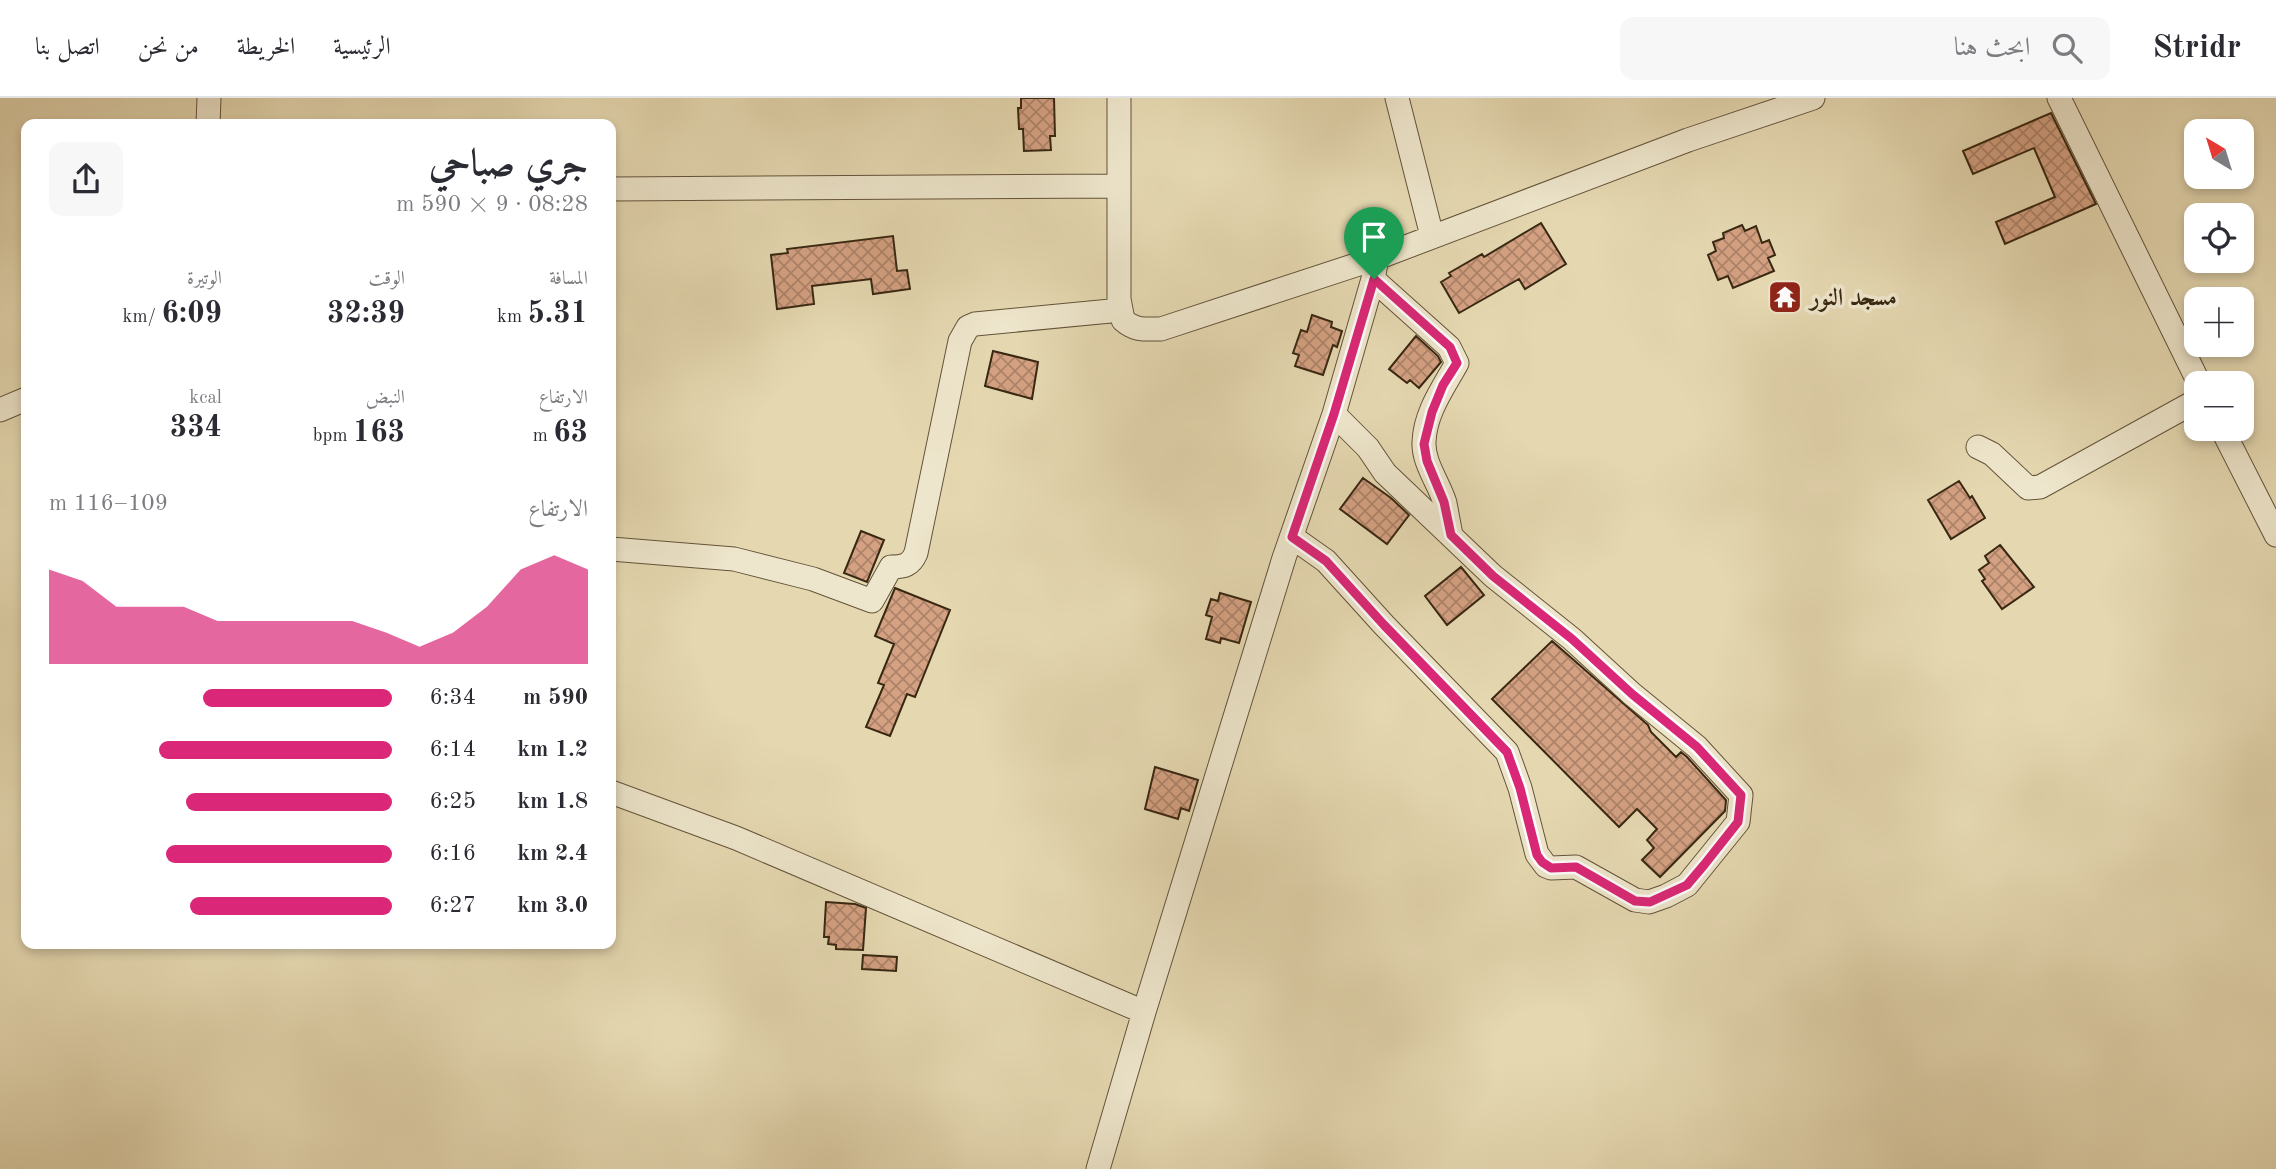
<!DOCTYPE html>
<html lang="ar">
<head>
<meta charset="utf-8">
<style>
  body { margin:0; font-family:"Old Standard TT",Amiri,serif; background:#f7f7f7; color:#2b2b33; direction:rtl; height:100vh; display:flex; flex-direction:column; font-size:26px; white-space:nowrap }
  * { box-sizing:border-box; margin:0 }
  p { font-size:23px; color:#7c7c81 }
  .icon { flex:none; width:38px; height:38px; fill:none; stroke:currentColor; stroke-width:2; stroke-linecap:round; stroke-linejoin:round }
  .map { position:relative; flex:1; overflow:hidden; direction:ltr }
  .side { position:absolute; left:21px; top:21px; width:595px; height:830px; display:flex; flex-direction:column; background:#fff; border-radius:14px; box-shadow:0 4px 10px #0003; direction:rtl }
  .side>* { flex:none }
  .needle { width:46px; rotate:322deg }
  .controls { position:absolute; left:2184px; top:21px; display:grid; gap:14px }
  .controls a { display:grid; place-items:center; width:70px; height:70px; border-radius:14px; background:#fff; box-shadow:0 4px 10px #0003; font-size:35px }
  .pin { position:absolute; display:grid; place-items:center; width:60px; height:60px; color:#fff; margin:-72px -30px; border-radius:50% 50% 50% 0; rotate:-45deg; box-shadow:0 0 7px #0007 }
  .pin .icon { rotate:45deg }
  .round { display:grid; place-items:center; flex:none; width:74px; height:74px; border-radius:14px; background:#f7f7f7 }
  .headline { display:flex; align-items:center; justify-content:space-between; height:119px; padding:0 28px }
  h1 { font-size:38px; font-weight:600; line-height:52px }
  .figures { display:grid; grid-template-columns:repeat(3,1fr); gap:10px; height:119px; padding:7px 28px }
  .figures div { display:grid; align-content:center }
  .figures b { font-size:30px; font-weight:600 }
  .figures small { font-size:19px; font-weight:400 }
  .figures p { font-size:19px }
  .chart { height:196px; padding:14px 28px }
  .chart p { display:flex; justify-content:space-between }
  .chart svg { width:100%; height:126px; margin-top:7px; fill:#db2777; opacity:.7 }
  ul { padding:0 28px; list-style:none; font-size:23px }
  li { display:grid; grid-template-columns:112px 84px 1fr; align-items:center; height:52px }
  li i { height:18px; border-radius:9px; background:#db2777 }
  header { display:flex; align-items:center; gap:42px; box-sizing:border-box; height:98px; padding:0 35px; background:#fff; border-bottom:2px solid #e1e1e2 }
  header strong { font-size:33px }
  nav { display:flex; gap:38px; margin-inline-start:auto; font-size:24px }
  .search { width:490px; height:63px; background:#f7f7f7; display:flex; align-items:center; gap:18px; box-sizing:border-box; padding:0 24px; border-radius:14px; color:#7c7c81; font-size:26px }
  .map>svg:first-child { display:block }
  .building { fill:url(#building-cross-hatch); stroke:#382711; stroke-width:2 }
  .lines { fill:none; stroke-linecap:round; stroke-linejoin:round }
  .minor-casing { stroke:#635339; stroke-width:25 }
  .minor { stroke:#eee6cc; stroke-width:23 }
  .route-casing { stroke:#fff; stroke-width:14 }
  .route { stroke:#db2777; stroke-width:9 }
  .labels { text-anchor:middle; stroke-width:7; stroke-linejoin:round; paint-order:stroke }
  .poi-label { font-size:24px; font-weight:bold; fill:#382711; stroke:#eee6cc; text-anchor:start }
</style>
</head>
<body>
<header>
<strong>Stridr</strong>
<div class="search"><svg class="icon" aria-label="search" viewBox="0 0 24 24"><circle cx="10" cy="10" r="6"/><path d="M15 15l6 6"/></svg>ابحث هنا</div>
<nav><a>الرئيسية</a><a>الخريطة</a><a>من نحن</a><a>اتصل بنا</a></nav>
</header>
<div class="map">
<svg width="2276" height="1071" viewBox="0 0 2276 1071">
  <defs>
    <pattern id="building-cross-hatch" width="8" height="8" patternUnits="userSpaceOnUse" patternTransform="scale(1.75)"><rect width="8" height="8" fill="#d4a182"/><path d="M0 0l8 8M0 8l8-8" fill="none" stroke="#ad8369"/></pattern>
  </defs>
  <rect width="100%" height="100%" fill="#e5d8b1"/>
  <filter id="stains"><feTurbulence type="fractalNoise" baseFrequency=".00286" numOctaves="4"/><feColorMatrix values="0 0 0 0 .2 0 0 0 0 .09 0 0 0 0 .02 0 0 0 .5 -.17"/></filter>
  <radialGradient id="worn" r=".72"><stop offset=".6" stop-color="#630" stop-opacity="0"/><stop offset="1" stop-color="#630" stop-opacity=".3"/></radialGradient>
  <path class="building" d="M1021 0H1054L1055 38H1050L1051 52 1024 53 1023 31H1019L1018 10H1021Z
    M2051 15 2096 106 2005 146 1996 124 2055 99 2034 50 1973 76 1963 53Z
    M1541 125 1566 166 1525 191 1519 181 1459 215 1441 184 1451 178 1449 175 1482 156 1484 159Z
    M1742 127 1745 133 1756 128 1762 145 1769 142 1775 157 1768 160 1774 173 1733 190 1728 178 1718 182 1708 157 1716 153 1713 144 1724 140 1723 135Z
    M893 138 897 173 907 172 910 191 873 196 871 181 812 188 814 206 777 211 771 157 788 155 787 151Z
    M1312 217 1332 224 1331 229 1342 233 1337 249 1333 247 1323 277 1295 268 1299 257 1293 255 1301 232 1307 234Z
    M1416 238 1438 258 1441 264 1419 290 1410 282 1407 285 1389 271Z
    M993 253 1038 264 1032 301 985 288Z
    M1363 380 1391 400 1409 417 1387 446 1340 411Z
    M1959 383 1970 400 1972 398 1985 420 1951 441 1928 402Z
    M861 433 884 442 867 484 844 475Z
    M2000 447 2034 489 2002 511 1982 483 1985 481 1979 472 1989 465 1985 458Z
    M1461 469 1484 497 1447 527 1425 498Z
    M895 490 950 512 915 599 907 596 890 638 866 629 884 587 878 585 894 546 875 538Z
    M1220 495 1251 504 1239 545 1221 540 1220 545 1206 541 1212 519 1206 517 1211 501 1218 503Z
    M1552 543 1648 627 1651 634 1676 659 1681 654 1687 659 1726 702 1725 713 1660 779 1642 762 1654 750 1647 742 1657 731 1637 711 1619 729 1492 601Z
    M1155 669 1198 682 1189 713 1181 710 1178 721 1145 711Z
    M826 804 855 806 866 810 863 852 836 851V847L828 846 829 839H824Z
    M863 857 897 859 896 873 862 871Z"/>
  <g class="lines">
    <g class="minor-casing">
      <path id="minor" d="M1119 0V201L1123 222C1135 233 1145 231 1161 231L1377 160 1688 42 1813 0
        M1397 0 1432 138
        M2059 0 2199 285
        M208 26 209 0
        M611 91 1118 88
        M1373 181 1449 249 1457 265C1444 289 1425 314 1424 344 1423 365 1439 385 1445 405 1447 416 1449 427 1451 437
        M0 312 26 301
        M2222 331 2276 437
        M1978 349 1992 356 2028 390 2040 389 2196 303
        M1292 439 1326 463 1384 527 1507 654 1520 690 1537 756 1546 768 1551 770 1576 769 1635 802 1649 804 1666 798 1687 787 1738 724 1741 697 1697 649 1632 596 1572 541 1493 478 1385 375 1368 350 1334 316
        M611 451 734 461 813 481 872 503 891 469C904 469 911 467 916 455L960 243 968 229 975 226 1121 212
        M611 694 736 740 1144 914
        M1098 1071 1144 914 1284 460 1334 316 1373 181 1377 160"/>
    </g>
    <use href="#minor" class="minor"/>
  </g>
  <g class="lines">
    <g class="route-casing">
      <path id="route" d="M1374 181 1450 249 1457 265 1443 287 1432 314 1424 346 1427 363 1444 404 1451 437 1493 478 1572 541 1632 596 1697 649 1741 697 1738 724 1704 767 1687 787 1650 804 1635 803 1576 769 1551 770 1542 764 1537 757 1520 690 1507 654 1384 527 1326 463 1292 439 1334 316Z"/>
    </g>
    <use href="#route" class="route"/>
  </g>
  <defs>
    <g id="temple-square" transform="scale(1.75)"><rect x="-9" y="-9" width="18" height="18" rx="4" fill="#8f2418" stroke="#eee6cc"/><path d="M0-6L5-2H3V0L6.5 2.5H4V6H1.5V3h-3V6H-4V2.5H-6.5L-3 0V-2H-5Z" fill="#fff"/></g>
  </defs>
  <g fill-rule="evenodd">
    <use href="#temple-square" x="1785" y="199"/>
  </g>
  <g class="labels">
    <g class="poi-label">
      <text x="1810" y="207">مسجد النور</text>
    </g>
  </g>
  <rect width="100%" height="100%" filter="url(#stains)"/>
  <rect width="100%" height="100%" fill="url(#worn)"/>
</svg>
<div class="controls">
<a><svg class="needle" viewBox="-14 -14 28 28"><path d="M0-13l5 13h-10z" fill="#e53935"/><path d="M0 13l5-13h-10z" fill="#7c7c81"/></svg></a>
<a><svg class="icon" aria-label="locate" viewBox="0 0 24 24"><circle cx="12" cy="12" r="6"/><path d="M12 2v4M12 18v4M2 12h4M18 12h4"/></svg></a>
<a>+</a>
<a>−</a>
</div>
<div class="pin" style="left:1374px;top:181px;background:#1e9e55"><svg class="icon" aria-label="arrive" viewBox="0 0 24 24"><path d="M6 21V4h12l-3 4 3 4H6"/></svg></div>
<section class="side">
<div class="headline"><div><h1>جري صباحي</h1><p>08:28 · 9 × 590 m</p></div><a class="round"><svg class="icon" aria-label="share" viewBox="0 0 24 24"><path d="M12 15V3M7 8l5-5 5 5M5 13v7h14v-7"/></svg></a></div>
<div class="figures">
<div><p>المسافة</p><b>5.31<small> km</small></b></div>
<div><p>الوقت</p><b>32:39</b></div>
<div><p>الوتيرة</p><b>6:09<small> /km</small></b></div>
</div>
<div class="figures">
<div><p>الارتفاع</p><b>63<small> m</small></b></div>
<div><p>النبض</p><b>163<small> bpm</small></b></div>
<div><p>kcal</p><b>334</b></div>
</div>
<div class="chart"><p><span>الارتفاع</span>109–116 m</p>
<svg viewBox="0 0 160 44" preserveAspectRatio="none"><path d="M0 44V11L10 15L20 24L30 24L40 24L50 29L60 29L70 29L80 29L90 29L100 33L110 38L120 33L130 24L140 11L150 6L160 11V44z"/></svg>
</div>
<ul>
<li><b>590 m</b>6:34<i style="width:55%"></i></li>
<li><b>1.2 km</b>6:14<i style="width:68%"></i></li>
<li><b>1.8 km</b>6:25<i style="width:60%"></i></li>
<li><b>2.4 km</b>6:16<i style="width:66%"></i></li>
<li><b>3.0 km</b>6:27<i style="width:59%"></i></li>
</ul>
</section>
</div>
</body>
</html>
